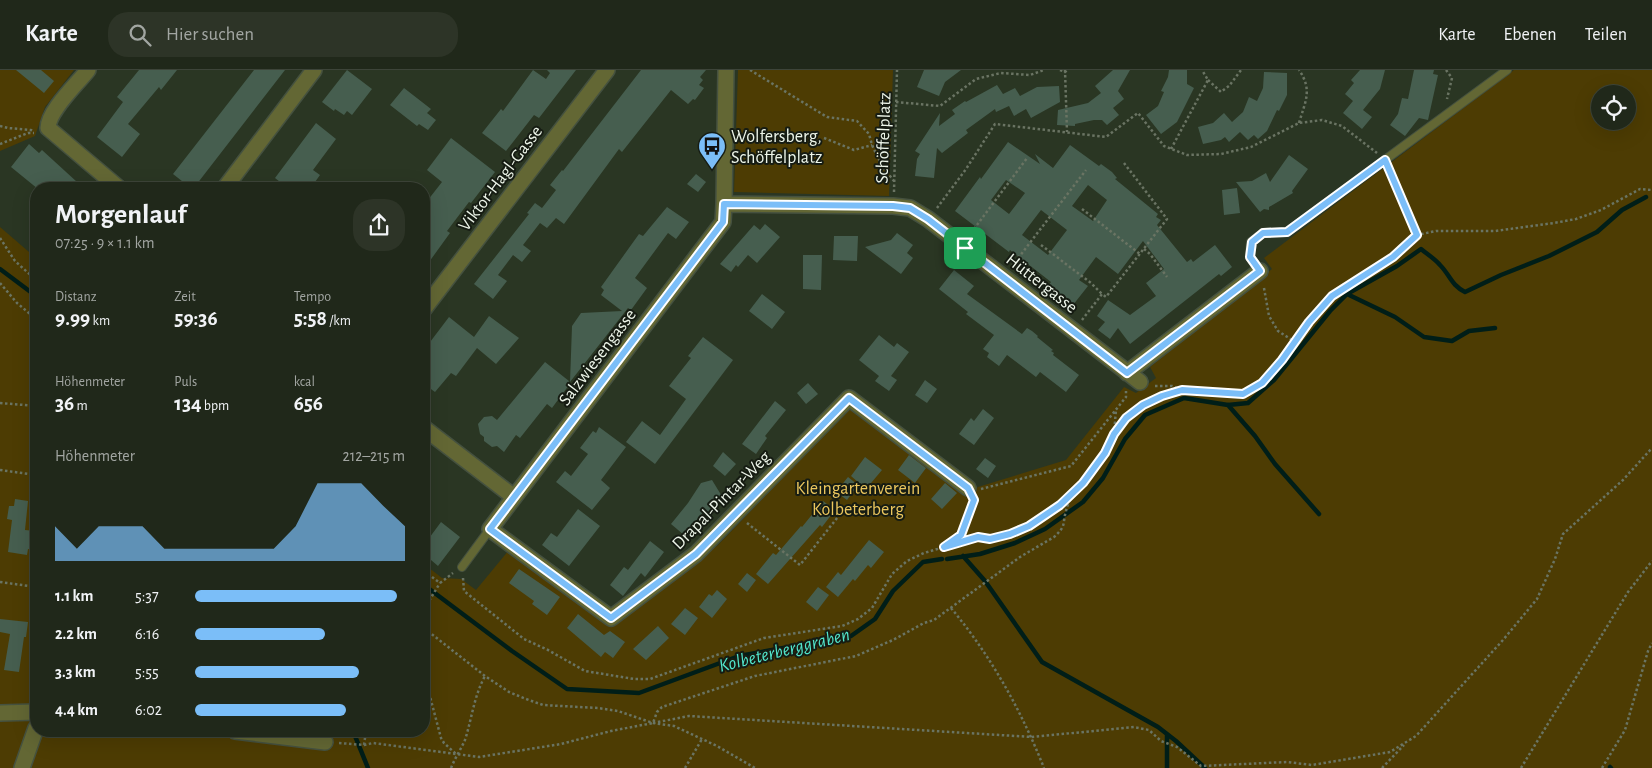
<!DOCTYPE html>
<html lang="de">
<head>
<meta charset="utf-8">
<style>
  body { margin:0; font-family:"Alegreya Sans",sans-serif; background:#2d3427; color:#f1f3f6; height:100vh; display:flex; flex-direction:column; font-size:19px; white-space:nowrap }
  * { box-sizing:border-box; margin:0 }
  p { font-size:16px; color:#a2a6a2 }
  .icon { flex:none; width:28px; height:28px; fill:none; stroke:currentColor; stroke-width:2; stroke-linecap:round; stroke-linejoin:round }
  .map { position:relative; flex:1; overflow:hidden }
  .drawer { position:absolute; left:30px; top:112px; width:400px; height:555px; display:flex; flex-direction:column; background:#20281a; border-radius:20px; box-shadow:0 5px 20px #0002,0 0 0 1px #3d4439 }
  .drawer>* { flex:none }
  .controls { position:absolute; left:1591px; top:15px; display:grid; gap:10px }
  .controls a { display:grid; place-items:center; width:45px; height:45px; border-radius:50%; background:#20281a; box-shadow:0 5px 20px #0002,0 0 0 1px #3d4439; font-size:25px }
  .pin { position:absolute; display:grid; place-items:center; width:42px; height:42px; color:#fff; margin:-21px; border-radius:10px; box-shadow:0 2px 8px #0006 }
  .round { display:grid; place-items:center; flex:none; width:52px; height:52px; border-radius:20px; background:#2d3427 }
  .summary { display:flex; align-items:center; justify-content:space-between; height:85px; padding:0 25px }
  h1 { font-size:28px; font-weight:700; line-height:38px }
  .metrics { display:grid; grid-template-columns:repeat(3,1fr); gap:8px; height:85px; padding:5px 25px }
  .metrics div { display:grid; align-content:center }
  .metrics b { font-size:21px; font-weight:700 }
  .metrics small { font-size:14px; font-weight:400 }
  .metrics p { font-size:14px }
  .chart { height:140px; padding:10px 25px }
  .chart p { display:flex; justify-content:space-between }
  .chart svg { width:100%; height:90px; margin-top:5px; fill:#7bbef8; opacity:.7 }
  ul { padding:0 25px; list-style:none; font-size:16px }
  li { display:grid; grid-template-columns:80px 60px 1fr; align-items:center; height:38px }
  li i { height:12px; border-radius:6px; background:#7bbef8 }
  header { display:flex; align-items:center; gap:30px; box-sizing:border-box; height:70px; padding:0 25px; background:#20281a; border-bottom:1px solid #3d4439 }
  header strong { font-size:24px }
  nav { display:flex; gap:28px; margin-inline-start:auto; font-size:18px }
  .search { width:350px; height:45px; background:#2d3427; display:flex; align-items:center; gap:12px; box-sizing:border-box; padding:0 18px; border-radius:20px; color:#a2a6a2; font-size:19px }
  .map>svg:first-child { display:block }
  .green { fill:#4d3c03; fill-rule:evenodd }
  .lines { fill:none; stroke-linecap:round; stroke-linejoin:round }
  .stream { stroke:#001e18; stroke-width:4.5 }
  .building { fill:#465e4f; fill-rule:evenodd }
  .lane-casing { stroke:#45513f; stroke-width:10 }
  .street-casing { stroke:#45513f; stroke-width:18 }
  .path { stroke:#6a7463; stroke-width:2.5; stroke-dasharray:2.5 2.5; stroke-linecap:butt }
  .lane { stroke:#636734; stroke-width:8 }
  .street { stroke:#636734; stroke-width:15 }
  .route-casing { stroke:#fff; stroke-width:10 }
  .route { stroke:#7bbef8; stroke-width:6 }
  .labels { text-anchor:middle; stroke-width:4; stroke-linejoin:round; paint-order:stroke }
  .poi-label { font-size:18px; fill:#edf5e9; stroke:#161c13; text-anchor:start }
  .street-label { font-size:18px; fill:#edf5e9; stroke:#161c13 }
  .park-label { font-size:18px; fill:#ecc75e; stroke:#161c13 }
  .water-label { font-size:19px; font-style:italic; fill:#52e5cb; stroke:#161c13 }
</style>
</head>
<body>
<header>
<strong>Karte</strong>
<div class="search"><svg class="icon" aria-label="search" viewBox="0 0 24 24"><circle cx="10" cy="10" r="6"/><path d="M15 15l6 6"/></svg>Hier suchen</div>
<nav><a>Karte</a><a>Ebenen</a><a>Teilen</a></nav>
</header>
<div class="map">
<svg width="1652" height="698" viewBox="0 0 1652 698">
  <rect width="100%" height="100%" fill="#2a3623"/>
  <path class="green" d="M0 0H74L45 37 35 66 0 81Z
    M738 0H893L889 126 734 122Z
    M1514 0H1652V698H0V157L36 188V661H424V494L442 508 461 509 476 520 509 480 609 556 718 475 849 339H854L968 425 978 417 1066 390 1124 317 1136 323 1156 308 1150 297 1272 199 1264 188ZM1600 24H1628V51H1600Z"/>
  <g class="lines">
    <path class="stream" d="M0 199 36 226
      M1347 224 1395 247 1424 267 1452 271 1469 261 1495 258
      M1228 335 1255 366 1275 394 1319 444
      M963 486 985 511 1042 592 1158 657 1176 671 1205 698
      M947 489 980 484 1015 473 1045 459 1083 432 1103 408 1125 369 1145 345 1184 328 1228 335 1248 333 1274 310 1330 241 1347 224 1397 196 1421 179C1427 184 1435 189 1440 195 1450 205 1451 215 1465 222L1501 205 1549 186 1597 162 1622 140 1646 127
      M424 515 512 581 567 619 639 623 739 586 851 566 875 549 893 521 923 492 942 489
      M353 661 368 698
      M1167 664V698
      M1610 697 1611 698"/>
  </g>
  <path class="building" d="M16 0H41L54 11 44 23Z
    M139 0H177L161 20 159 17 128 54 140 64 122 87 97 67 123 32 117 27Z
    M254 0H285L193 119H192L173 104Z
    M347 0 372 19 352 45 347 41 344 45 335 39 334 41 322 32Z
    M533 0 546 9 550 3 547 0H576L539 48 534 45 506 81 482 63 501 39 503 41Z
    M641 0H706L700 7 703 10 699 15 704 18 695 30 693 29 688 34 671 20 622 82 619 79 564 154 556 148 547 158 540 153 523 175 531 181 522 192 513 185 498 205 507 211 493 229 474 214 529 144 527 143 535 133 542 138 556 120 550 115 562 100 563 101Z
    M924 0H961L945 12 939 26 917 17Z
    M1113 0H1130L1118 21 1124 29 1113 38 1119 45 1107 55 1102 50H1094L1075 54V56L1057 55 1058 40 1088 33 1101 23 1095 16Z
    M1169 0H1187V14L1194 18 1177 52 1161 64 1146 45 1158 36 1164 22 1161 21 1168 7Z
    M1360 0H1385L1380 19 1363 40 1372 47 1362 59 1343 43 1353 31 1345 24 1354 13 1351 10Z
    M1414 0H1434L1433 4 1438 5 1428 50 1419 48 1405 66 1390 55 1398 44 1402 28 1408 29Z
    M1264 2 1287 3V25L1279 41 1277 40 1267 61 1258 69 1254 65 1248 70 1240 62 1229 72 1225 67 1221 70 1203 74 1198 57 1213 53 1224 43 1232 52 1243 42 1249 27 1257 31 1263 18Z
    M997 15 1003 24 1015 18 1020 26 1037 17 1059 16 1060 32 1031 48 1026 39 1014 46 1009 36 996 42 995 39 966 60 968 63 942 83 937 78 934 108 915 106 917 89 920 84 915 81 940 43 939 56 955 44 952 40 965 31 966 32Z
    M404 18 431 39 427 43 436 50 428 60 419 54 417 56 390 35Z
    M316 53 336 69 313 100 320 105 310 119H289L275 108Z
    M451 68 495 102 471 133 469 132 447 161 450 163 424 199V135L442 112 427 100Z
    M1008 72 1040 94 1035 84 1053 98 1070 75 1099 96 1101 94 1112 102 1117 108 1115 109 1158 144 1156 147 1161 150 1157 155 1187 192 1191 189 1193 192 1215 175 1232 197 1221 206 1219 204 1130 274 1118 258 1110 269 1098 260 1105 252 1097 246 1108 230 1130 245 1156 226 1146 213 1164 199 1143 171 1118 204 1096 187 1079 210 1088 216 1073 235 1048 216 1051 212 1010 180 1009 182 955 141 980 107 981 109ZM1006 110 1025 123 1009 144 991 130ZM1088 115 1107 130 1093 151 1072 136ZM1041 140 1067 160 1048 185 1022 165Z
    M29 74 39 83 42 80 77 112 71 119H38L11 97Z
    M1289 85 1308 99 1292 121 1293 123 1269 137V140L1264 139 1260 142 1236 112 1252 111 1266 103 1270 112Z
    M696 104 706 112 698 122 687 114Z
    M1237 118 1240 143 1224 145 1222 120Z
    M667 137 689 152 676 169 668 163 635 208 647 218 631 240 628 238 570 312 572 256 581 243 622 241 601 225 604 220 601 217 639 164 643 166Z
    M765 154 780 167 757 193 748 185 738 197 736 195 731 202 720 194 754 155 760 160Z
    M897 163 913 175 907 183 913 188 901 204 865 177 891 170Z
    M834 166H858L857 191 833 190Z
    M803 185H822L821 220 803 219Z
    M954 200 974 216 967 224 1022 264 1027 258 1032 261 1038 266 1037 267 1053 280 1051 281 1054 283 1053 285 1079 305 1066 322 1040 302 1036 307 1007 285 999 296 987 287 989 283 983 279 994 265 966 244 968 242 939 219Z
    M762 224 785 242 772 259 749 241Z
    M489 246 519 268 496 294 477 278 456 306 451 303 435 322 424 314V280L449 247 474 267Z
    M879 265 894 277 897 273 909 282 891 306 897 310 889 321 875 311 879 306 859 290Z
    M703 267 733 290 655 394 626 372 642 351 660 365 686 329 669 316 691 288 688 286Z
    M545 292 569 311V315L552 338 547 334 520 368 516 365 504 382 497 376 492 377 484 371V367L480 364 478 354 484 347 492 346 497 350Z
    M925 310 937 319 927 333 915 325Z
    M808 313 818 324 806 334 797 323Z
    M775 331 786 340 765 366 767 368 756 384 742 374Z
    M983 339 994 348 974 375 959 364 971 348 974 351Z
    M599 357 626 377 601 410 610 418 592 440 556 412 565 401 571 406 588 384 580 378 593 361 596 363Z
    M723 382 736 394 725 406 713 396Z
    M909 385 926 398 915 413 898 400Z
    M865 387 882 400 866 419 851 406Z
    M985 388 996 396 988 408 976 399Z
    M848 407 858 415 847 430 836 422Z
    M712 410 723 428 708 443 705 440 684 465 671 454 688 433 701 413Z
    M945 413 957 423 942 439 931 429Z
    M15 429 28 431 25 460 36 461V480L28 479 27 485 8 482 12 450 7 449 9 436H14Z
    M823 431 835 440 822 457 820 455 768 514 756 504 773 483 776 485 801 456 802 457Z
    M578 439 600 456 569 496 542 475 551 463 557 467Z
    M441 452 460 467 438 496 424 484V475Z
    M869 470 884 482 871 498 868 495 855 511 853 509 838 527 826 517 838 502 841 505Z
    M650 471 664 482 645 507 641 503 623 526 610 515 624 497 628 500Z
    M519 499 560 527 547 545 532 534 534 531 509 513Z
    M747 503 756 510 747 522 738 514Z
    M818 517 829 525 817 541 806 532Z
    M717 520 727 529 712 548 699 537 709 524 712 526Z
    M685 538 698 548 685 565 671 554Z
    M578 544 604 565 610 561 625 572 613 588 605 582 601 587 567 558Z
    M0 549 28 552 26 567H24L19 602 4 600 10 564 0 562Z
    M658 556 669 568 646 590 633 579Z"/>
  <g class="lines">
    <g class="lane-casing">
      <path id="lane" d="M1260 201 1250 187 1251 172 1263 163 1287 162 1507 0
        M462 497 490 459"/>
    </g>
    <g class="street-casing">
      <path id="street" d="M88 0C77 14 48 41 48 58L120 119
        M726 0 724 134 723 152 490 459 611 548 696 484 849 328 968 418
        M224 119 314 0
        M724 134 893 136 910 138 928 149 1140 312
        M424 239 607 0
        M1127 303 1260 201
        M424 358 514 427
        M0 643 36 642
        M235 661 325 672
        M22 698 36 658"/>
    </g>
    <path class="path" d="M750 0 827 47 857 51 869 64 872 75 882 96 894 111
      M1060 0 1065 2 1067 0
      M1065 0 1067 62
      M1446 0 1452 8 1447 29
      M1208 10 1221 22 1229 16 1241 0
      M896 32 940 36 976 9 1001 3 1030 5 1044 0
      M1299 53C1305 32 1313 20 1299 0
      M0 56 8 58 31 60 34 62
      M824 68 854 80 872 75
      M0 74 28 63H34
      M1171 79 1208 10 1202 0
      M1389 99 1417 165
      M894 122 897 0
      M937 138 966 99 995 54 1106 67 1138 43 1164 76 1187 85 1221 84 1251 77 1299 53 1322 50 1342 56 1377 83
      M1082 139 1140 184
      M971 163 1027 88
      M0 168 15 191 36 210
      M1041 175 1091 213 1102 224
      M1144 179 1150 184 1167 207
      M1012 196 1086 100
      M0 213 17 233 36 249
      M1264 218 1269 246 1278 261 1295 272
      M1082 250 1102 224 1106 227 1167 149 1124 93
      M1155 316H1172L1181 320
      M0 333 36 336
      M1115 362 1126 348 1143 335 1162 326 1182 320 1243 324 1261 313 1282 290 1309 252 1332 226 1393 187 1417 165 1436 161H1495L1554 153 1576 149 1601 140 1640 119 1652 120
      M0 400 36 405
      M981 419 1071 396 1126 327V321
      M747 453 800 495 841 443
      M947 475 961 465 973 433
      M424 501 440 513 453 503
      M463 508 464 521 524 569 548 580 585 601 634 609H650L764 568 842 556 858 549 872 538 892 504 907 491 924 483 961 472 978 467 991 469 1010 464 1029 455 1060 435 1072 425 1083 413 1105 383 1114 363 1116 340
      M0 512 36 517
      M951 538C991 586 1021 640 1044 698
      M424 539 440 513
      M424 558 485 606 509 622 526 629 543 635 598 638 618 641 653 653 674 656 717 676 755 698
      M424 604 441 668 444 673 456 684
      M653 653 689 646 1032 667 1134 657 1149 660 1161 671 1177 677 1201 696 1287 692 1312 695 1390 682 1416 666 1503 570 1537 529 1555 489 1563 464 1623 410 1652 378
      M339 673 364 675 373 673 479 687 561 674 611 661 653 653 657 642 662 637 755 606 856 586 893 570 924 553 934 550 1020 487 1054 467C1067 455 1062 455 1066 441 1067 436 1070 430 1072 425
      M364 675 366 661
      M451 698C455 688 461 679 465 670 472 648 474 626 485 606
      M685 698 702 669
      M1382 698 1404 675
      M1521 698 1628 522 1652 491
      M1602 698 1625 660 1648 581 1652 573"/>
    <use href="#lane" class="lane"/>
    <use href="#street" class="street"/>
  </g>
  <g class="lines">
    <g class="route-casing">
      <path id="route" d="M1385 90 1417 165 1393 187 1332 226 1309 252 1282 290 1262 313 1243 324 1182 320 1162 326 1143 335 1126 348 1114 364 1105 383 1083 413 1060 435 1029 456 1010 464 990 469 978 467 944 477 961 465 974 430 968 418 849 328 696 484 611 548 490 459 723 152 724 134 893 136 910 138 928 149 1127 303 1260 201 1250 187 1252 172 1263 163 1287 162Z"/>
    </g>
    <use href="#route" class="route"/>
  </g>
  <defs>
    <g id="bus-pin" transform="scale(1.4375)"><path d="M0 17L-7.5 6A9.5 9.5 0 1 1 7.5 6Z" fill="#7bbef8" stroke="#161c13"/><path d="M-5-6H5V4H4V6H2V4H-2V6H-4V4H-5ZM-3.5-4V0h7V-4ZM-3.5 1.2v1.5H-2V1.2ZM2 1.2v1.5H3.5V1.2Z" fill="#111"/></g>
  </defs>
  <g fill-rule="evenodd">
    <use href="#bus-pin" x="712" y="76"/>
  </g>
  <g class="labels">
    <g class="poi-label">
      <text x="731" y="72">Wolfersberg,<tspan x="731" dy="21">Schöffelplatz</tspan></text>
    </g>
    <g class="street-label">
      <text transform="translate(883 68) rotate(-88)" y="6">Schöffelplatz</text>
      <text transform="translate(500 108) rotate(-53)" y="6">Viktor-Hagl-Gasse</text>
      <text transform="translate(1042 213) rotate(38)" y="6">Hüttergasse</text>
      <text transform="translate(597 287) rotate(-53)" y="6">Salzwiesengasse</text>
      <text transform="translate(721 430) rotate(-45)" y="6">Drapal-Pintar-Weg</text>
    </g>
    <g class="park-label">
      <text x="858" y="424">Kleingartenverein<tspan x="858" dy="21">Kolbeterberg</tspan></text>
    </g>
    <g class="water-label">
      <text transform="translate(784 579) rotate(-14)" y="7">Kolbeterberggraben</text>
    </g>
  </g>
</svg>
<div class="controls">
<a><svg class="icon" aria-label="locate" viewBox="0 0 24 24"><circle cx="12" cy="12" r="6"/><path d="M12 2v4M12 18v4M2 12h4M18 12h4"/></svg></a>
</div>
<div class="pin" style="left:965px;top:178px;background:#1e9e55"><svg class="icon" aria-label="arrive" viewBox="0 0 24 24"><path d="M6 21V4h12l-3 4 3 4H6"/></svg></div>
<section class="drawer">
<div class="summary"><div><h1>Morgenlauf</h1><p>07:25 · 9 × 1.1 km</p></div><a class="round"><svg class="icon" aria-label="share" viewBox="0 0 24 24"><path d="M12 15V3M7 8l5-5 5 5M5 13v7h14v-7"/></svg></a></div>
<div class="metrics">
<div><p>Distanz</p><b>9.99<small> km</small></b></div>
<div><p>Zeit</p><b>59:36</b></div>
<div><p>Tempo</p><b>5:58<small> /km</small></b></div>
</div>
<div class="metrics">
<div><p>Höhenmeter</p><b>36<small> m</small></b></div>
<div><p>Puls</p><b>134<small> bpm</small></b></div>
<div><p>kcal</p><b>656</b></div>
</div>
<div class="chart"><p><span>Höhenmeter</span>212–215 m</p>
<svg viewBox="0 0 160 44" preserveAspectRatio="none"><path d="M0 44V27L10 38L20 27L30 27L40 27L50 38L60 38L70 38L80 38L90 38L100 38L110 27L120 6L130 6L140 6L150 17L160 27V44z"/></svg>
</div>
<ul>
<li><b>1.1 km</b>5:37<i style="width:96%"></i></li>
<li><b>2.2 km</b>6:16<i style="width:62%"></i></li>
<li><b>3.3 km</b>5:55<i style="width:78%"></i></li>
<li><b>4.4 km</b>6:02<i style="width:72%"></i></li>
</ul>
</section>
</div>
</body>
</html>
